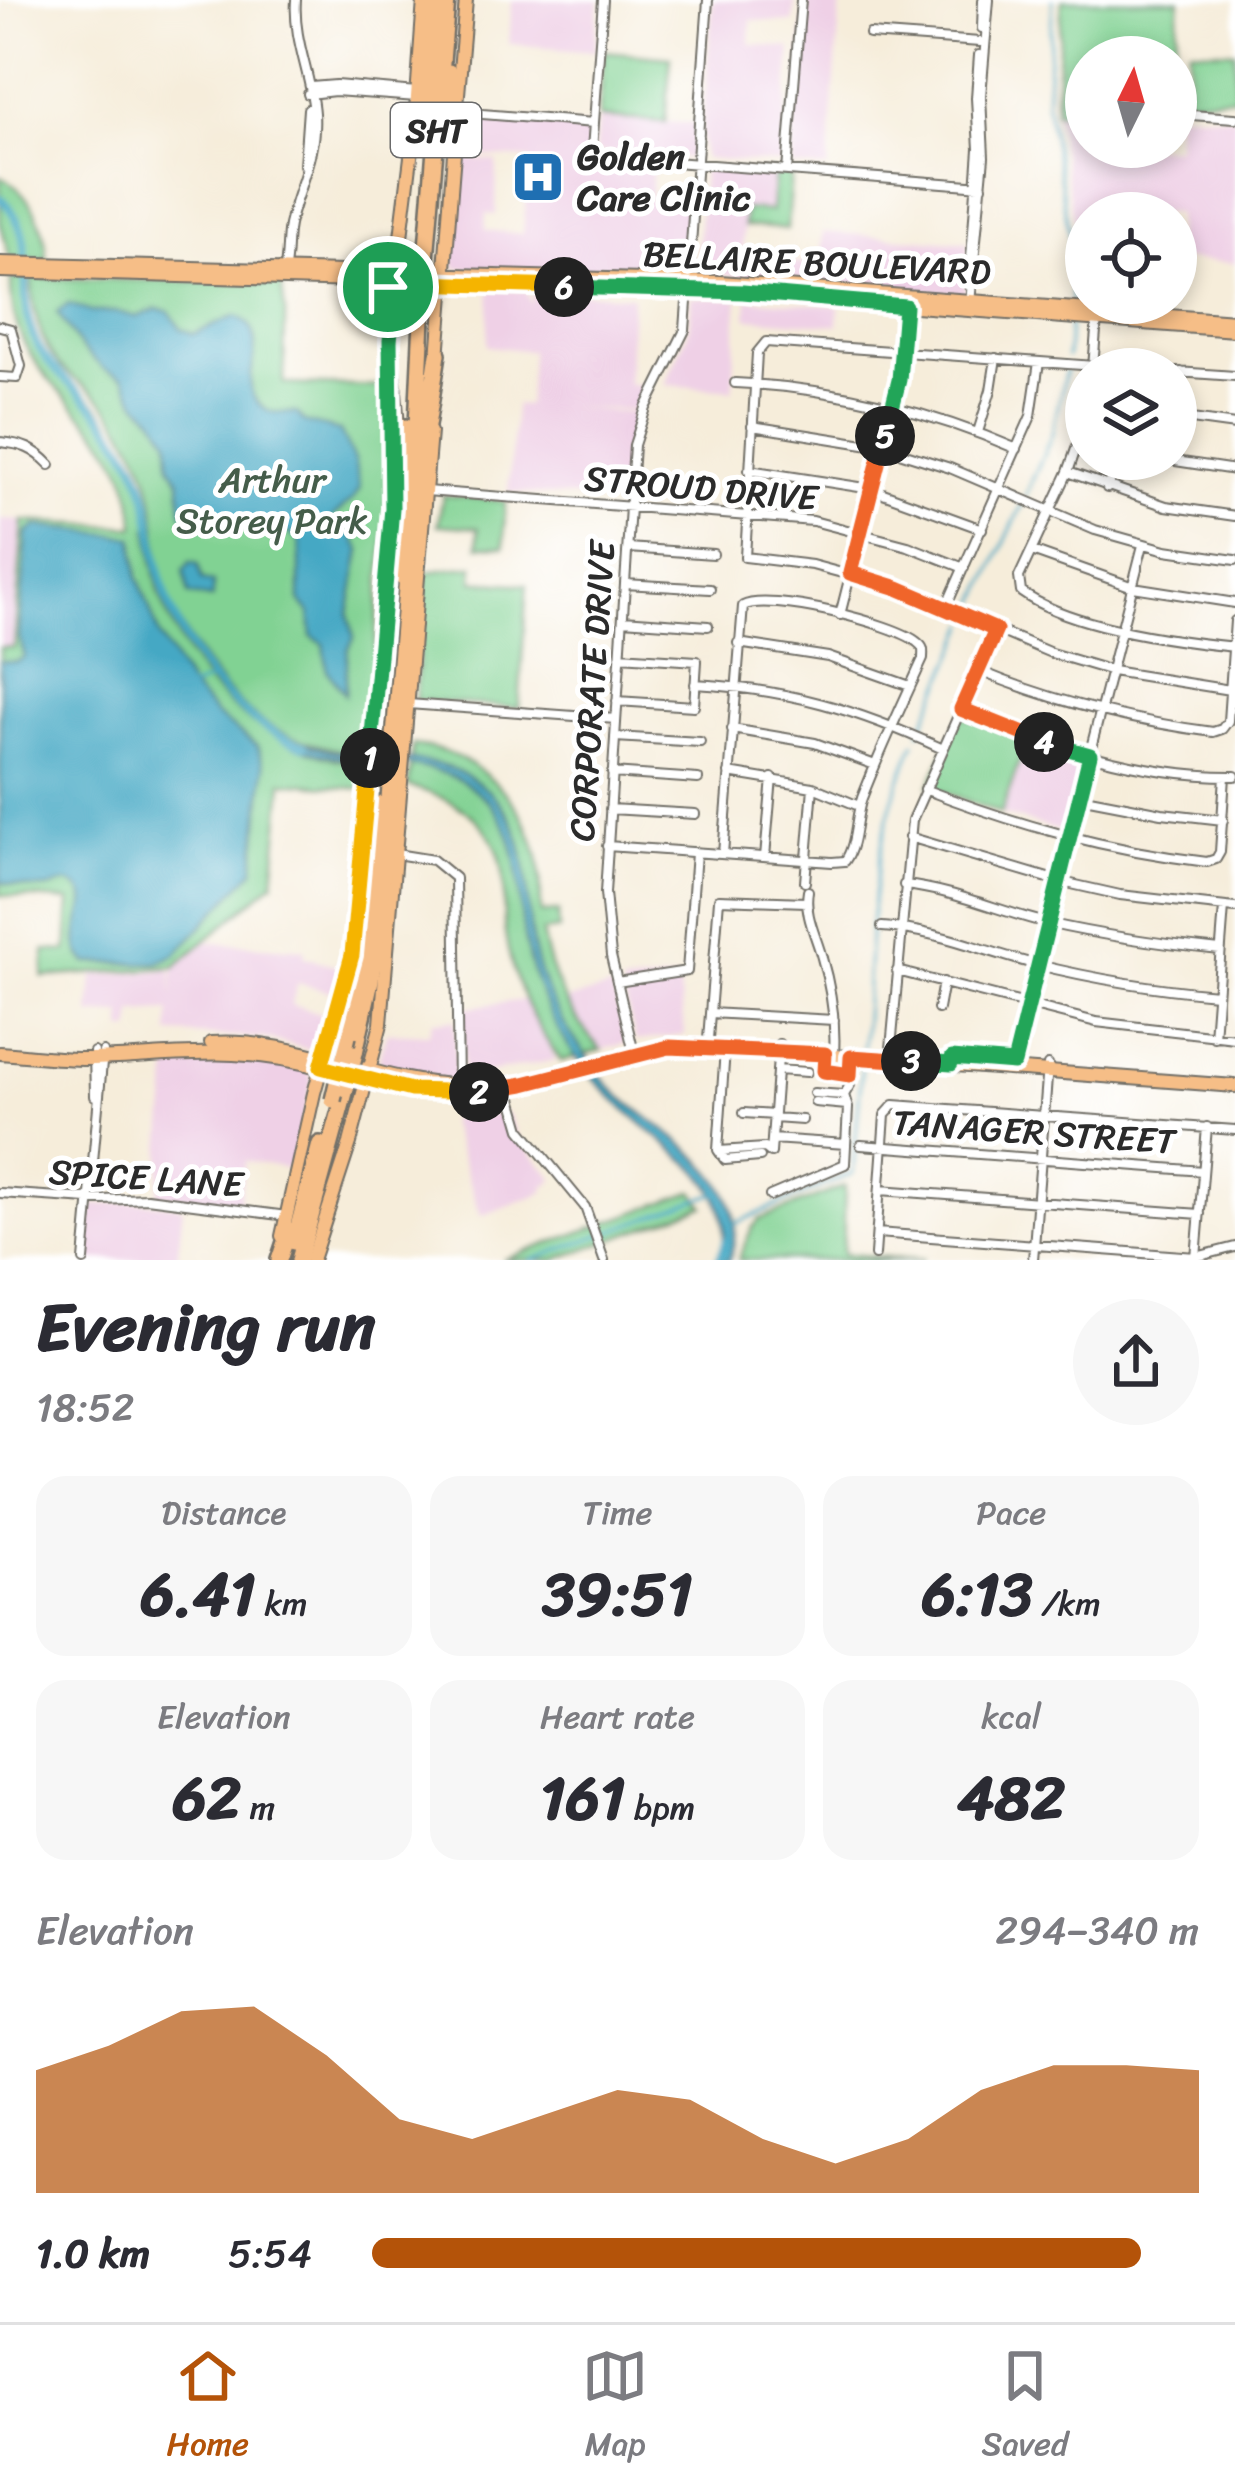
<!DOCTYPE html>
<html lang="en">
<head>
<meta charset="utf-8">
<style>
  body { margin:0; font-family:Sriracha,sans-serif; background:#f7f7f7; color:#2b2b33; height:100vh; display:flex; flex-direction:column; font-size:45px; white-space:nowrap }
  * { box-sizing:border-box; margin:0 }
  p { font-size:39px; color:#7c7c81 }
  .icon { flex:none; width:66px; height:66px; fill:none; stroke:currentColor; stroke-width:2; stroke-linecap:round; stroke-linejoin:round }
  .map { position:relative; height:1260px; overflow:hidden }
  .drawer { display:flex; flex-direction:column; background:#fff; flex:1 }
  .drawer>* { flex:none }
  .needle { width:78px; rotate:5deg }
  .fabs { position:absolute; left:1065px; top:36px; display:grid; gap:24px }
  .fabs a { display:grid; place-items:center; width:132px; height:132px; border-radius:50%; background:#fff; box-shadow:0 6px 18px #0003; font-size:60px }
  .pin { position:absolute; display:grid; place-items:center; width:102px; height:102px; color:#fff; margin:-51px; border:6px solid #fff; border-radius:50%; box-shadow:0 3px 12px #0007 }
  .km { position:absolute; width:60px; height:60px; margin:-30px; border-radius:50%; background:#222; color:#fff; font-size:33px; line-height:60px; text-align:center }
  .round { display:grid; place-items:center; flex:none; width:126px; height:126px; border-radius:63px; background:#f7f7f7 }
  .overview { display:flex; align-items:center; justify-content:space-between; height:204px; padding:0 36px }
  h1 { font-size:66px; font-weight:700; line-height:90px }
  .stats { display:grid; grid-template-columns:repeat(3,1fr); gap:18px; height:204px; padding:12px 36px }
  .stats div { display:grid; align-content:center; border-radius:30px; background:#f7f7f7; text-align:center }
  .stats b { font-size:60px; font-weight:700 }
  .stats small { font-size:33px; font-weight:400 }
  .stats p { font-size:33px }
  .chart { height:336px; padding:24px 36px }
  .chart p { display:flex; justify-content:space-between }
  .chart svg { width:100%; height:216px; margin-top:12px; fill:#b45309; opacity:.7 }
  ul { padding:0 36px; list-style:none; font-size:39px }
  li { display:grid; grid-template-columns:192px 144px 1fr; align-items:center; height:90px }
  li i { height:30px; border-radius:15px; background:#b45309 }
  .tabs { display:flex; justify-content:space-around; align-items:center; height:168px; border-top:3px solid #e1e1e2; background:#fff; font-size:33px; color:#7c7c81 }
  .tabs a { display:grid; justify-items:center; gap:6px }
  .tabs .current { color:#b45309 }
  .map>svg:first-child { display:block }
  .built { fill:#efd0e6 }
  .green { fill:#81d293; stroke:#567e5f; stroke-width:3 }
  .water { fill:#44a8c4; stroke:#386a78; stroke-width:3 }
  .lines { fill:none; stroke-linecap:round; stroke-linejoin:round }
  .stream { stroke:#44a8c4; stroke-width:3 }
  .river { stroke:#44a8c4; stroke-width:8 }
  .minor-casing { stroke:#726f68; stroke-width:12 }
  .major-casing { stroke:#726f68; stroke-width:16 }
  .highway-casing { stroke:#726f68; stroke-width:20 }
  .minor { stroke:#fff; stroke-width:8 }
  .major { stroke:#f6be87; stroke-width:12 }
  .highway { stroke:#f6be87; stroke-width:15 }
  .highway-bridge-casing { stroke:#726f68; stroke-width:20; stroke-linecap:butt }
  .highway-bridge { stroke:#f6be87; stroke-width:15 }
  .split-1-casing { stroke:#fff; stroke-width:24 }
  .split-2-casing { stroke:#fff; stroke-width:24 }
  .split-3-casing { stroke:#fff; stroke-width:24 }
  .split-4-casing { stroke:#fff; stroke-width:24 }
  .split-5-casing { stroke:#fff; stroke-width:24 }
  .split-6-casing { stroke:#fff; stroke-width:24 }
  .split-7-casing { stroke:#fff; stroke-width:24 }
  .split-1 { stroke:#22a559; stroke-width:15 }
  .split-2 { stroke:#f5b400; stroke-width:15 }
  .split-3 { stroke:#f0652b; stroke-width:15 }
  .split-4 { stroke:#22a559; stroke-width:15 }
  .split-5 { stroke:#f0652b; stroke-width:15 }
  .split-6 { stroke:#22a559; stroke-width:15 }
  .split-7 { stroke:#f5b400; stroke-width:15 }
  .labels { text-anchor:middle; stroke-width:10; stroke-linejoin:round; paint-order:stroke }
  .shield { fill:#fff; stroke:#6b6b6b; stroke-width:3 }
  .shield-label { font-size:33px; font-weight:bold; fill:#2b2b2b }
  .poi-label { font-size:36px; font-weight:bold; fill:#2b2b2b; stroke:#fff; text-anchor:start }
  .street-label { font-size:36px; fill:#2b2b2b; stroke:#fff }
  .park-label { font-size:36px; fill:#455d4a; stroke:#fff }
</style>
</head>
<body>
<div class="map">
<svg width="1235" height="1260" viewBox="0 0 1235 1260">
  <rect width="100%" height="100%" fill="#fff"/>
  <filter id="ink" filterUnits="userSpaceOnUse"><feTurbulence type="fractalNoise" baseFrequency=".00833" numOctaves="2"/><feDisplacementMap in="SourceGraphic" scale="24" xChannelSelector="R" yChannelSelector="G"/><feConvolveMatrix kernelMatrix="1 2 1 2 8 2 1 2 1" color-interpolation-filters="sRGB"/></filter>
  <filter id="wash" filterUnits="userSpaceOnUse"><feTurbulence type="fractalNoise" baseFrequency=".004" numOctaves="4" result="noise"/><feDisplacementMap in="SourceGraphic" scale="48" xChannelSelector="R" yChannelSelector="G"/><feGaussianBlur stdDeviation="2.7" result="paint"/><feColorMatrix in="noise" values="0 0 0 0 0 0 0 0 0 0 0 0 0 0 0 0 0 1.4 0 .05"/><feComposite in="paint" operator="in"/></filter>
  <g filter="url(#wash)">
    <rect width="100%" height="100%" fill="#f6edda"/>
    <path class="built" d="M512 0H599L595 51 509 44Z
      M713 0H795L793 23 751 20 750 44 791 48 781 164 704 159 702 134Z
      M804 0H841L828 169 792 167Z
      M1055 112 1086 114V147H1176V112L1235 117V263L1176 259V213H1086V303L1075 302 1078 251Z
      M464 117 590 127 587 162 653 167 650 202 687 205 683 274 610 275 456 268 453 260 461 160 497 161 496 215 486 214 485 230 523 234 530 159 461 155Z
      M599 117 695 124 691 158 600 153 596 150Z
      M703 169 774 174 771 211 745 210 742 259 819 265 823 232 968 243 965 291 963 294 696 273Z
      M490 290 526 291 531 304 533 290 632 296 628 384 647 386 638 410 563 407 638 413 632 435 625 501 508 492 515 405H527L531 351 487 346Z
      M692 297 738 299 733 390 665 385 689 329Z
      M748 299 839 306 838 325 747 318Z
      M0 519 23 521 14 649 0 647Z
      M1027 740 1084 758 1065 833 1001 814Z
      M207 942 305 949 304 957 342 967 335 993 298 983 291 1005 330 1016 322 1045 311 1050 264 1038 169 1034 170 1011 134 1013 132 1031H123V1014L90 1015 93 976 172 970V995L174 969Z
      M678 979 685 1035 636 1041 622 985Z
      M612 988 626 1043 601 1050 571 1016 564 1001Z
      M524 1000 556 1060 464 1077 462 1008Z
      M455 1020V1078L450 1081 381 1069 379 1058 387 1032 429 1034 433 1021Z
      M170 1056 271 1058 307 1069 312 1080 292 1169 245 1161 239 1205 158 1195Z
      M479 1110 483 1117 503 1112 509 1115 519 1140 555 1179 544 1188 545 1192 481 1216 448 1120Z
      M143 1202 183 1207 177 1260H88L92 1205Z"/>
    <path class="green" d="M1062 0H1180L1175 57H1086V114L1055 112Z
      M1190 49 1235 51V97L1186 99Z
      M604 51 671 57 665 122 599 117Z
      M774 174 791 175 787 229 744 226 745 209 771 211Z
      M0 176C31 191 47 228 47 260L10 259 0 221Z
      M11 278 26 279C24 310 36 350 59 373 72 386 89 396 101 410 130 445 146 484 153 528L148 529C152 550 153 574 160 595 194 694 263 749 365 765L364 789 283 782 274 882 175 967 43 977 45 950 67 951 70 901 0 895V647L14 648 23 521 135 527C134 410 6 397 11 278Z
      M32 278 281 283 285 312 284 384 388 387 387 510 366 755C281 741 249 725 199 654 182 630 165 601 161 571 155 531 158 490 138 454 128 435 117 416 102 401 89 388 71 378 59 365 40 342 31 307 32 278Z
      M443 495 505 501 504 547 478 546V528L438 525Z
      M474 566 473 581 527 585 519 708 415 700 426 572Z
      M961 715 1027 740 1001 814 929 786Z
      M413 745C473 751 525 797 538 857 542 874 540 895 541 913L558 912 559 930 542 932C550 980 569 1014 601 1050L561 1061C533 1024 511 979 505 933 502 911 506 888 502 867 493 818 451 798 408 786Z
      M845 1186 843 1254 924 1260H738L752 1228 760 1219Z
      M694 1191 704 1206 555 1260H503Z"/>
    <path class="water" d="M69 304 91 312H118L137 317 157 309 169 311 181 329 194 334 236 316C281 335 226 389 267 410 274 414 289 413 297 413L304 422 340 431 354 460 360 488 353 499 320 529 351 534 361 550 349 614 354 638 348 650 345 694 327 670 324 644 312 637 310 613 300 601V542C277 516 228 525 197 525L188 521 182 511 180 480 170 465 169 440 155 418 137 402 124 378 104 369 82 349 57 312Z
      M36 526 134 537 138 577 160 637 189 685 216 715 257 746 265 767 254 870 175 955 157 963H87C59 936 102 902 75 886 64 880 58 887 47 888 31 890 15 885 0 882V661L17 662 25 657 19 637 27 533Z
      M190 562 198 564 202 580 213 583 212 598 189 595 184 570Z
      M295 740C313 746 330 751 349 754 399 761 446 754 487 790 538 835 521 893 534 952 541 984 558 1017 577 1043 589 1060 601 1079 617 1093 668 1138 759 1178 729 1260H720C727 1238 725 1209 712 1189 702 1171 682 1157 666 1144 633 1116 599 1090 574 1054 551 1021 534 985 526 946 514 891 528 833 478 792 428 751 351 770 294 745Z"/>
    <g class="lines">
      <path class="stream" d="M1053 0 1046 102 1073 256 1071 301
        M1067 357 1069 323
        M1026 495 1052 434 1066 370
        M972 614 1022 505
        M188 689 213 679
        M920 732 968 624
        M863 1047C871 938 868 844 915 743
        M736 1223 853 1173 862 1064
        M532 1260 716 1193"/>
      <path class="river" d="M0 198C40 233 18 281 30 326 40 362 67 380 91 404 107 421 123 443 134 463 152 496 152 534 159 570 175 644 230 721 304 746
        M719 1260 726 1240"/>
    </g>
  </g>
  <g filter="url(#ink)">
    <g class="lines">
      <g class="minor-casing">
        <path id="minor" d="M603 0 592 150 596 156 982 186
          M982 28 983 0
          M870 34 980 42
          M311 87 336 85 417 92
          M308 94 335 91 417 97
          M457 112 594 123
          M1176 114 1235 118
          M698 136 708 0
          M304 165 308 109
          M787 171 801 0
          M284 272C288 257 286 240 289 225 298 186 317 155 314 113 311 74 293 40 296 0
          M969 286 979 149 976 98 979 55
          M970 303 984 157 981 96 989 0
          M0 326 11 329 21 366 17 378 0 377
          M1093 368 1097 318
          M1136 369 766 342 757 353 745 557 812 565 898 588 1051 653 1112 671 1230 690
          M1177 372 1235 376
          M1181 372 1177 417 1235 425
          M735 383C834 388 927 410 1017 449
          M1086 420 1068 472 1019 577 1021 592C1070 627 1175 641 1235 647
          M752 426 883 447 950 468 1095 530 1166 550 1235 560
          M978 432 991 390 996 358
          M0 442C22 444 34 448 50 465
          M1162 459 1235 470
          M749 470 872 489 982 529
          M1068 472 1166 506 1235 516
          M1107 488 1118 459
          M426 491 813 521 908 546 964 568
          M628 548 713 554
          M1032 551 1133 587 1235 603
          M625 584 710 589
          M946 607 1031 416 1039 362
          M840 615 897 391 906 303
          M623 620 708 626
          M738 643 828 657 910 686
          M977 670C1054 702 1130 721 1213 732L1222 729 1228 721 1235 621
          M695 684C789 689 858 710 943 749
          M617 701 694 706 697 661 620 656
          M408 704 616 719
          M961 709C1046 745 1141 777 1235 776
          M732 729 815 743 875 765
          M615 737 700 742
          M612 773 698 779
          M729 773 813 787 859 806
          M924 789C1017 825 1107 850 1207 862L1216 859 1220 852 1225 776
          M1079 797 1162 813 1223 820
          M610 809 695 814
          M909 837 1058 881 1120 895 1235 908
          M607 846 832 862 845 861C857 844 855 818 862 798 880 751 902 705 923 659 923 651 925 648 917 642 894 623 768 592 743 606L723 854
          M396 854 433 860 455 878 458 1085
          M765 857 772 778
          M805 882 813 787
          M904 885C953 890 998 911 1047 923 1104 936 1162 944 1220 950
          M808 891C804 915 816 935 822 958 831 989 836 1023 834 1055
          M882 927C936 930 983 951 1034 964 1095 979 1155 989 1217 994
          M897 971 1096 1022 1235 1038
          M617 982 687 971 696 853
          M938 1009 943 982
          M710 1013 834 1020
          M1214 1037 1224 907
          M708 1039 719 899 806 902
          M725 1049 718 1150 725 1160 760 1157
          M94 1052 95 1096
          M634 1053 611 956 605 893 634 445 646 408 685 330 699 131
          M825 1056 824 1071 850 1075
          M890 1059 912 820 996 630
          M1014 1069 1021 1021 1143 545
          M777 1070 807 1072
          M507 1081 521 1129 585 1207 604 1260
          M814 1093 844 1095
          M815 1102 847 1105
          M744 1113 774 1115
          M774 1118 802 1120
          M772 1139 846 1144
          M861 1145 1203 1171
          M719 1151 765 1148 771 1153 779 1044
          M880 1190 1200 1214
          M0 1193 103 1200 147 1198 287 1216
          M770 1196 845 1164 848 1108 844 1095 850 1085 851 1058
          M877 1233 1196 1257 1235 1247
          M875 1255 885 1115 894 1105 1235 1130
          M1196 1258 1207 1127
          M84 1260 103 1052
          M1033 1260 1048 1065"/>
      </g>
      <g class="major-casing">
        <path id="major" d="M457 106 466 0
          M0 263 720 282 1235 321
          M0 271 569 287
          M626 288 743 293 1235 330
          M438 358 456 127
          M391 376 393 301 415 125 424 0
          M211 1043C297 1037 375 1084 461 1085
          M0 1053C31 1055 63 1060 94 1059 181 1056 238 1044 326 1069
          M363 1079C406 1090 448 1097 492 1090 564 1080 629 1046 702 1046L1235 1086
          M282 1236 314 1093 352 955 392 507V427
          M312 1260 350 1143 381 1024 430 432"/>
      </g>
      <g class="highway-casing">
        <path id="highway" d="M449 72 455 135
          M428 99 436 0
          M426 260 447 0
          M391 368 397 437
          M425 439 438 354
          M397 576 406 427
          M348 1036 365 955 379 804
          M355 1053 371 980 380 910 414 490 423 297
          M294 1242 320 1144
          M279 1260 289 1230
          M299 1260 346 1089"/>
      </g>
      <use href="#minor" class="minor"/>
      <use href="#major" class="major"/>
      <use href="#highway" class="highway"/>
      <g class="highway-bridge-casing">
        <path id="highway-bridge" d="M412 304 416 255
          M346 1089 355 1053
          M333 1100 348 1036"/>
      </g>
      <use href="#highway-bridge" class="highway-bridge"/>
    </g>
  </g>
  <g class="lines" filter="url(#ink)">
    <g class="split-1-casing">
      <path id="split-1" d="M370 758 392 508 390 341 394 294 388 287"/>
    </g>
    <g class="split-2-casing">
      <path id="split-2" d="M370 758 352 955 321 1067 411 1090 479 1092"/>
    </g>
    <g class="split-3-casing">
      <path id="split-3" d="M479 1092 524 1084 669 1047 825 1054 824 1071 850 1075 851 1057 911 1061"/>
    </g>
    <g class="split-4-casing">
      <path id="split-4" d="M911 1061 951 1064 952 1058 1014 1063 1090 755 1044 742"/>
    </g>
    <g class="split-5-casing">
      <path id="split-5" d="M885 436 850 573 898 588 996 630 961 709 1044 742"/>
    </g>
    <g class="split-6-casing">
      <path id="split-6" d="M564 287 743 292 905 306 899 380 885 436"/>
    </g>
    <g class="split-7-casing">
      <path id="split-7" d="M388 287 381 282 564 287"/>
    </g>
    <use href="#split-1" class="split-1"/>
    <use href="#split-2" class="split-2"/>
    <use href="#split-3" class="split-3"/>
    <use href="#split-4" class="split-4"/>
    <use href="#split-5" class="split-5"/>
    <use href="#split-6" class="split-6"/>
    <use href="#split-7" class="split-7"/>
  </g>
  <defs>
    <g id="hospital-square" transform="scale(2.7)"><rect x="-9" y="-9" width="18" height="18" rx="4" fill="#1f6fb2" stroke="#fff"/><path d="M-5-5h3v3.5h4V-5h3V5h-3V1.5h-4V5h-3Z" fill="#fff"/></g>
  </defs>
  <g fill-rule="evenodd">
    <use href="#hospital-square" x="538" y="177"/>
  </g>
  <g class="labels">
    <rect class="shield" x="391" y="103" width="90" height="54" rx="9"/>
    <g class="shield-label">
      <text x="436" y="142">SHT</text>
    </g>
    <g class="poi-label">
      <text x="577" y="169">Golden<tspan x="577" dy="41">Care Clinic</tspan></text>
    </g>
    <g class="street-label">
      <text transform="translate(817 262) rotate(3)" y="13">BELLAIRE BOULEVARD</text>
      <text transform="translate(701 487) rotate(5)" y="13">STROUD DRIVE</text>
      <text transform="translate(591 691) rotate(-86)" y="13">CORPORATE DRIVE</text>
      <text transform="translate(1034 1131) rotate(4)" y="13">TANAGER STREET</text>
      <text transform="translate(146 1177) rotate(4)" y="13">SPICE LANE</text>
    </g>
    <g class="park-label">
      <text x="272" y="492">Arthur<tspan x="272" dy="41">Storey Park</tspan></text>
    </g>
  </g>
</svg>
<div class="fabs">
<a><svg class="needle" viewBox="-14 -14 28 28"><path d="M0-13l5 13h-10z" fill="#e53935"/><path d="M0 13l5-13h-10z" fill="#7c7c81"/></svg></a>
<a><svg class="icon" aria-label="locate" viewBox="0 0 24 24"><circle cx="12" cy="12" r="6"/><path d="M12 2v4M12 18v4M2 12h4M18 12h4"/></svg></a>
<a><svg class="icon" aria-label="layers" viewBox="0 0 24 24"><path d="M12 4l9 5-9 5-9-5zM3 14l9 5 9-5"/></svg></a>
</div>
<div class="pin" style="left:388px;top:287px;background:#1e9e55"><svg class="icon" aria-label="arrive" viewBox="0 0 24 24"><path d="M6 21V4h12l-3 4 3 4H6"/></svg></div>
<b class="km" style="left:370px;top:758px">1</b>
<b class="km" style="left:479px;top:1092px">2</b>
<b class="km" style="left:911px;top:1061px">3</b>
<b class="km" style="left:1044px;top:742px">4</b>
<b class="km" style="left:885px;top:436px">5</b>
<b class="km" style="left:564px;top:287px">6</b>
</div>
<section class="drawer">
<div class="overview"><div><h1>Evening run</h1><p>18:52</p></div><a class="round"><svg class="icon" aria-label="share" viewBox="0 0 24 24"><path d="M12 15V3M7 8l5-5 5 5M5 13v7h14v-7"/></svg></a></div>
<div class="stats">
<div><p>Distance</p><b>6.41<small> km</small></b></div>
<div><p>Time</p><b>39:51</b></div>
<div><p>Pace</p><b>6:13<small> /km</small></b></div>
</div>
<div class="stats">
<div><p>Elevation</p><b>62<small> m</small></b></div>
<div><p>Heart rate</p><b>161<small> bpm</small></b></div>
<div><p>kcal</p><b>482</b></div>
</div>
<div class="chart"><p><span>Elevation</span>294–340 m</p>
<svg viewBox="0 0 160 44" preserveAspectRatio="none"><path d="M0 44V19L10 14L20 7L30 6L40 16L50 29L60 33L70 28L80 23L90 25L100 33L110 38L120 33L130 23L140 18L150 18L160 19V44z"/></svg>
</div>
<ul>
<li><b>1.0 km</b>5:54<i style="width:93%"></i></li>
</ul>
</section>
<nav class="tabs">
<a class="current"><svg class="icon" aria-label="home" viewBox="0 0 24 24"><path d="M3 11l9-7 9 7M6 9v11h12V9"/></svg>Home</a>
<a><svg class="icon" aria-label="map" viewBox="0 0 24 24"><path d="M3 6l6-2 6 2 6-2v14l-6 2-6-2-6 2zM9 4v14M15 6v14"/></svg>Map</a>
<a><svg class="icon" aria-label="saved" viewBox="0 0 24 24"><path d="M7 4h10v16l-5-4-5 4z"/></svg>Saved</a>
</nav>
</body>
</html>
